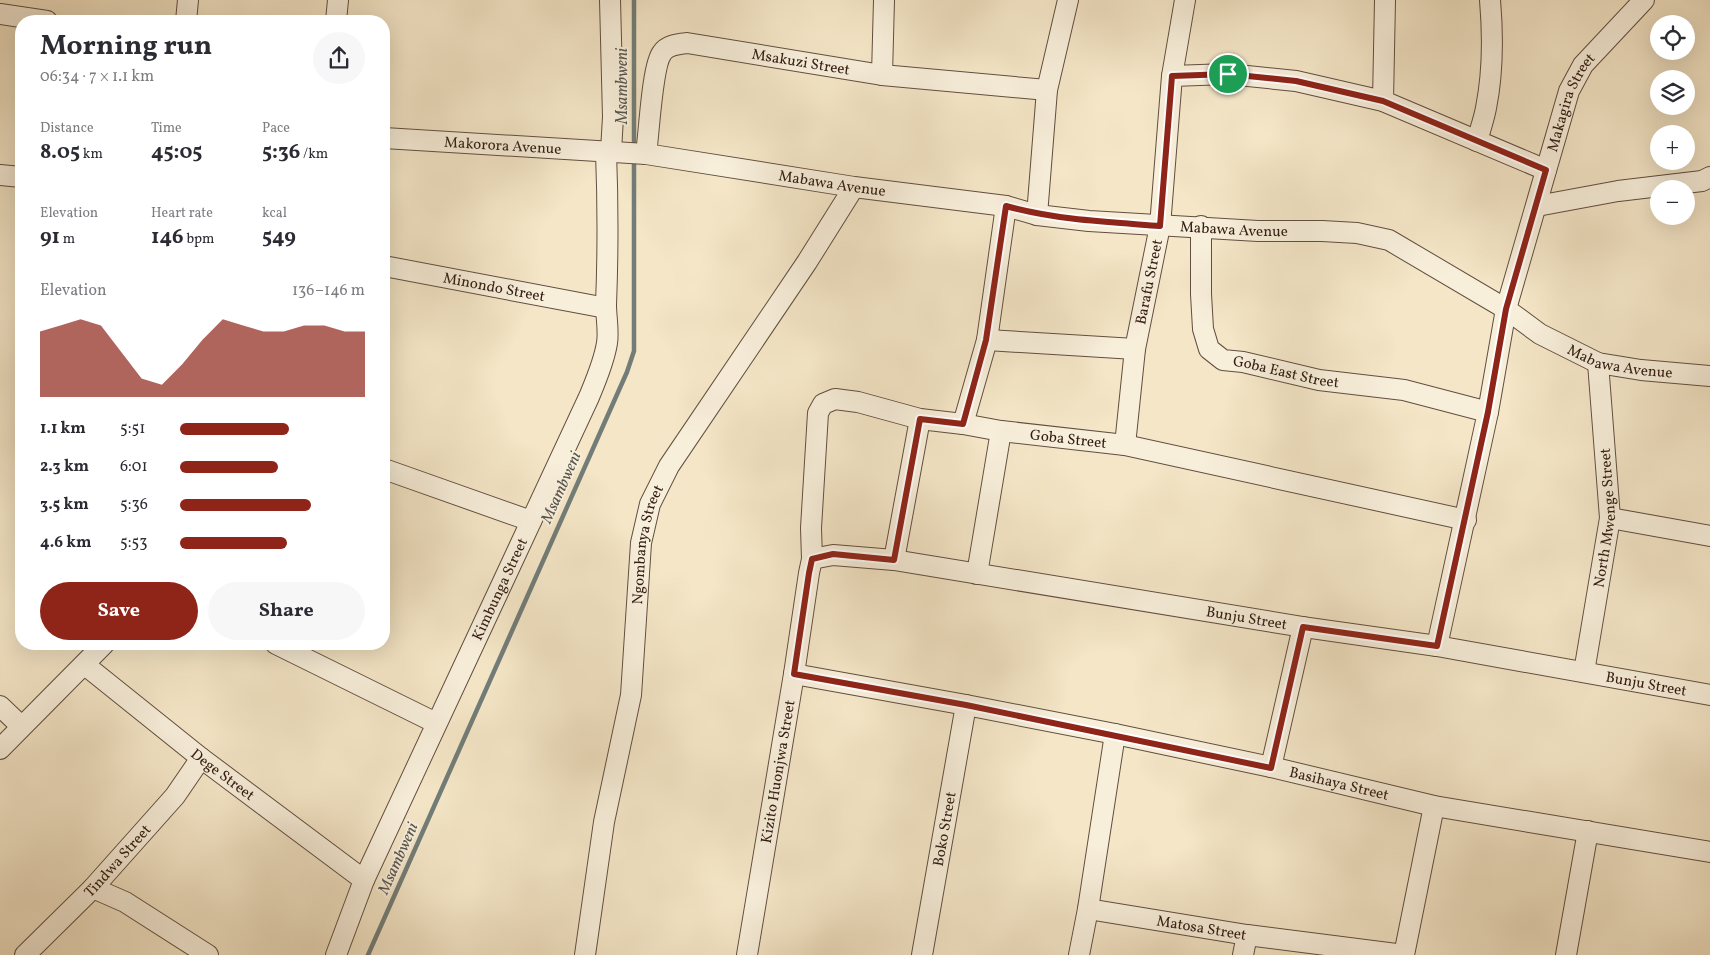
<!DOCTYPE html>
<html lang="en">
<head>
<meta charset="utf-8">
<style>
  body { margin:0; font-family:Vollkorn,serif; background:#f7f7f7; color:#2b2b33; height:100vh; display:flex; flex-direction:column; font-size:19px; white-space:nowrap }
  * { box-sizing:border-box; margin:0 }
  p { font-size:16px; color:#7c7c81 }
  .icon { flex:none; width:28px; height:28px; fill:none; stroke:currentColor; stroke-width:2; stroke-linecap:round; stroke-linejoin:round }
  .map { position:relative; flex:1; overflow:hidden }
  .sheet { position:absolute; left:15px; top:15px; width:375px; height:635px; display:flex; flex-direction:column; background:#fff; border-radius:20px; box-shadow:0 5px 20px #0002 }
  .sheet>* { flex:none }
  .controls { position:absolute; left:1650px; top:15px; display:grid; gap:10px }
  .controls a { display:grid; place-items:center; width:45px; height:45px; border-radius:50%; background:#fff; box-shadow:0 5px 20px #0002; font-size:25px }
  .pin { position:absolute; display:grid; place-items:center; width:42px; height:42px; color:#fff; margin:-21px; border:2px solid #fff; border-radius:50%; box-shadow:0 1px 5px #0007 }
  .round { display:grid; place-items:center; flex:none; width:52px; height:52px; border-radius:26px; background:#f7f7f7 }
  .headline { display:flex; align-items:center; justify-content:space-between; height:85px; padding:0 25px }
  h1 { font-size:28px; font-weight:700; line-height:38px }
  .metrics { display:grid; grid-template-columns:repeat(3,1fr); gap:8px; height:85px; padding:5px 25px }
  .metrics div { display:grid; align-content:center }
  .metrics b { font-size:21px; font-weight:700 }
  .metrics small { font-size:14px; font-weight:400 }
  .metrics p { font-size:14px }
  .chart { height:140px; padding:10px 25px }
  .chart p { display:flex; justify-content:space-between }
  .chart svg { width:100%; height:90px; margin-top:5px; fill:#8f2418; opacity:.7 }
  .action { display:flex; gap:10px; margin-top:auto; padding:10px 25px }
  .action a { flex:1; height:58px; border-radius:30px; background:#8f2418; color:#fff; font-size:20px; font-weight:700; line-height:58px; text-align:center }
  .action a+a { background:#f7f7f7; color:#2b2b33 }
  ul { padding:0 25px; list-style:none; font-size:16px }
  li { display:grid; grid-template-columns:80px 60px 1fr; align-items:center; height:38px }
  li i { height:12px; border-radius:6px; background:#8f2418 }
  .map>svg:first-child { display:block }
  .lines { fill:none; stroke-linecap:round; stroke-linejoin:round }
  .stream { stroke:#727d78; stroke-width:4.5 }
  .minor-casing { stroke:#624e40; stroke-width:22 }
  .minor { stroke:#f8efdb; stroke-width:20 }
  .route-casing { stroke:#fff; stroke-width:10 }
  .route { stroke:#8f2418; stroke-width:6 }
  .labels { text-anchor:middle; stroke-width:4; stroke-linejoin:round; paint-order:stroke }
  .street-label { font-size:15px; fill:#311c13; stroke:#f8efdb }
  .water-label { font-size:16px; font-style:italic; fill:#57554e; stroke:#f8efdb }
</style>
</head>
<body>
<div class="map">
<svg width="1710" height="955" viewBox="0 0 1710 955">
  <rect width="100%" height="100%" fill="#f4e6c7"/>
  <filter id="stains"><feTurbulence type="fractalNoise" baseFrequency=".004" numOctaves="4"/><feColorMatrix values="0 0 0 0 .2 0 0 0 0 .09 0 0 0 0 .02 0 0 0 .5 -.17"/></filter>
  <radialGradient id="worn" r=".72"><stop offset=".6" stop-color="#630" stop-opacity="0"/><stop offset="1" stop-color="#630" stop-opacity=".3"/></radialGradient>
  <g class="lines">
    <path class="stream" d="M634 0V147
      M368 955 627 372 634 351V158"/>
    <g class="minor-casing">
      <g id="minor">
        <path d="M610 0 613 117 611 151"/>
        <path d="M0 14 47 21"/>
        <path d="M186 21 188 0"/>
        <path d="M336 21 338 0"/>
        <path d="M882 75 884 0"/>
        <path d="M1172 76 1228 74 1296 81 1383 101 1546 170"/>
        <path d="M1383 101 1385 0"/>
        <path id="s1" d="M384 138 646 154 854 187 1006 206 1037 215 1089 221 1258 231H1322L1357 233 1389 240 1506 309 1540 334 1598 363 1641 370 1710 376"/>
        <path d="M1477 141C1480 130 1484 119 1486 108 1493 73 1493 35 1490 0"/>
        <path id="s2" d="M646 154C649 135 652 66 662 53 667 45 678 44 687 43L882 75 1047 90"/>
        <path d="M0 175 21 177"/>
        <path d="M1537 206 1618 191 1702 181 1710 177"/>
        <path d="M1037 215 1047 90 1068 0"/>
        <path id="s3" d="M1201 226V294L1203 329 1209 349 1223 360 1243 362 1319 380 1404 390 1488 412"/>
        <path id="s4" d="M384 266 606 308"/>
        <path d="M987 340 1135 349"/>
        <path d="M963 424 987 340 1006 206"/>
        <path id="s5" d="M1125 445 1135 349 1160 226 1172 76 1185 0"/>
        <path d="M384 469 531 521"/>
        <path d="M1610 518 1710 536"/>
        <path id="s6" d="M812 559 833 555 894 560 1303 627 1437 646 1710 695"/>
        <path d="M894 560 920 419"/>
        <path d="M977 574 1001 431"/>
        <path d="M276 644 436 723"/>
        <path id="s7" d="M1437 646 1488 412 1506 309 1569 91 1583 65 1644 0"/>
        <path id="s8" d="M85 665 201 758 364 880"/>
        <path id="s9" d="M1584 672 1610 518 1598 363"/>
        <path id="s10" d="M794 674 966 705 1115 734 1271 767 1434 806 1710 852"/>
        <path d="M0 706 21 726"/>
        <path d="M0 749 104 644"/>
        <path d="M1271 767 1303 627"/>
        <path d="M93 888 125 902 208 955"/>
        <path id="s11" d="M1088 909 1247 935 1404 955"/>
        <path id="s12" d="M25 955 93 888 175 796 201 758"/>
        <path id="s13" d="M336 955 364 880 589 397C596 380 604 362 607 343 609 331 606 317 606 305 608 254 608 203 606 152"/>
        <path id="s14" d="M585 955 604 822 631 695 641 543 650 504 669 466 807 262 854 187"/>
        <path id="s15" d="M747 955 794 674 809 573 812 559 811 528 818 413 823 404 835 399 858 402 920 419 963 424 1001 431 1125 445 1466 520"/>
        <path id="s16" d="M922 955 966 705"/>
        <path d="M1079 955 1088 909 1115 734"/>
        <path d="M1243 955 1247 935"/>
        <path d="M1404 955 1434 806"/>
        <path d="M1566 955 1588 831"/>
      </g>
    </g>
    <use href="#minor" class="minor"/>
  </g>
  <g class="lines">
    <g class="route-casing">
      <path id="route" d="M1228 74 1296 81 1383 101 1546 170 1506 309 1488 412 1437 646 1303 627 1271 768 966 705 794 674 809 573 812 559 833 554 894 560 920 419 963 424 986 340 1006 206C1057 220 1108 222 1160 226L1172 76Z"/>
    </g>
    <use href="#route" class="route"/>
  </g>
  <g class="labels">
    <g class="street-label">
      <text dy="5" stroke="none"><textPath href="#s2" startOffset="246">Msakuzi Street</textPath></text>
      <text dy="5" stroke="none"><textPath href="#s7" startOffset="561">Makagira Street</textPath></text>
      <text dy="5" stroke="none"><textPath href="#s1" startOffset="119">Makorora Avenue</textPath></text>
      <text dy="5" stroke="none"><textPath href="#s1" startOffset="451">Mabawa Avenue</textPath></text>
      <text dy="5" stroke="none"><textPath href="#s1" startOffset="856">Mabawa Avenue</textPath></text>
      <text dy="5" stroke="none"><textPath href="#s5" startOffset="165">Barafu Street</textPath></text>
      <text dy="5" stroke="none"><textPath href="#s4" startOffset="112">Minondo Street</textPath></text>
      <text dy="5" stroke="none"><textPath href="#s1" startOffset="1276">Mabawa Avenue</textPath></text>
      <text dy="5" stroke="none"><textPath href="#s3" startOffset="206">Goba East Street</textPath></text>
      <text dy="5" stroke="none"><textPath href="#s15" startOffset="808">Goba Street</textPath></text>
      <text dy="5" stroke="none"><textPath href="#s9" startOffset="156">North Mwenge Street</textPath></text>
      <text dy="5" stroke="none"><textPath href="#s14" startOffset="416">Ngombanya Street</textPath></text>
      <text dy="5" stroke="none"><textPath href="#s13" startOffset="401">Kimbunga Street</textPath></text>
      <text dy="5" stroke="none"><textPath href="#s6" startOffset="440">Bunju Street</textPath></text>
      <text dy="5" stroke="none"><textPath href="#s6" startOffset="845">Bunju Street</textPath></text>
      <text dy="5" stroke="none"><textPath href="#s15" startOffset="186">Kizito Huonjwa Street</textPath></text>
      <text dy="5" stroke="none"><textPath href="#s8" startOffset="176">Dege Street</textPath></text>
      <text dy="5" stroke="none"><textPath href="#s10" startOffset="556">Basihaya Street</textPath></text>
      <text dy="5" stroke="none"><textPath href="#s16" startOffset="128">Boko Street</textPath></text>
      <text dy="5" stroke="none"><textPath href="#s12" startOffset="132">Tindwa Street</textPath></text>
      <text dy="5" stroke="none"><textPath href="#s11" startOffset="115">Matosa Street</textPath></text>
    </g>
    <g class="water-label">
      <text transform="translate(621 86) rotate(-90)" y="6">Msambweni</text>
      <text transform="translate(560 487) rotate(-66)" y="6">Msambweni</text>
      <text transform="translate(397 858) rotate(-66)" y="6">Msambweni</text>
    </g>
  </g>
  <rect width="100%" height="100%" filter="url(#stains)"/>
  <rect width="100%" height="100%" fill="url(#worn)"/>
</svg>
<div class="controls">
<a><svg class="icon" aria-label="locate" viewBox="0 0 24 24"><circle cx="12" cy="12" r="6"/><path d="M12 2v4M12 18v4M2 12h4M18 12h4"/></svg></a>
<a><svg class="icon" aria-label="layers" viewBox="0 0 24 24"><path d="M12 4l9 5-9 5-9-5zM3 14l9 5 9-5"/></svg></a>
<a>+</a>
<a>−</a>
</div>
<div class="pin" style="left:1228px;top:74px;background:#1e9e55"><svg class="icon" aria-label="arrive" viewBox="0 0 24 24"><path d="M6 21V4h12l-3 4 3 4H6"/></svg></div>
<section class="sheet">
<div class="headline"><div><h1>Morning run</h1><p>06:34 · 7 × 1.1 km</p></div><a class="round"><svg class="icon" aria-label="share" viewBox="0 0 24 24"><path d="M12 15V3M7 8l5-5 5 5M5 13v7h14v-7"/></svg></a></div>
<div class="metrics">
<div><p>Distance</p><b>8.05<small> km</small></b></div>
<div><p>Time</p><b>45:05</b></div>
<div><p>Pace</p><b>5:36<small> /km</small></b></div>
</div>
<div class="metrics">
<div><p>Elevation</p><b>91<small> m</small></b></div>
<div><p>Heart rate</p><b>146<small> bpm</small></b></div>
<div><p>kcal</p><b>549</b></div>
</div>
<div class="chart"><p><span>Elevation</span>136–146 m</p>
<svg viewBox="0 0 160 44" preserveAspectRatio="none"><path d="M0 44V12L10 9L20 6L30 9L40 22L50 35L60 38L70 28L80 16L90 6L100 9L110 12L120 12L130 9L140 9L150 12L160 12V44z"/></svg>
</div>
<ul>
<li><b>1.1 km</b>5:51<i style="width:59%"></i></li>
<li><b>2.3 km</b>6:01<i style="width:53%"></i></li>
<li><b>3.5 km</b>5:36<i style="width:71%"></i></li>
<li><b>4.6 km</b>5:53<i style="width:58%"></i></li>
</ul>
<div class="action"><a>Save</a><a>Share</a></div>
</section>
</div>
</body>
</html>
